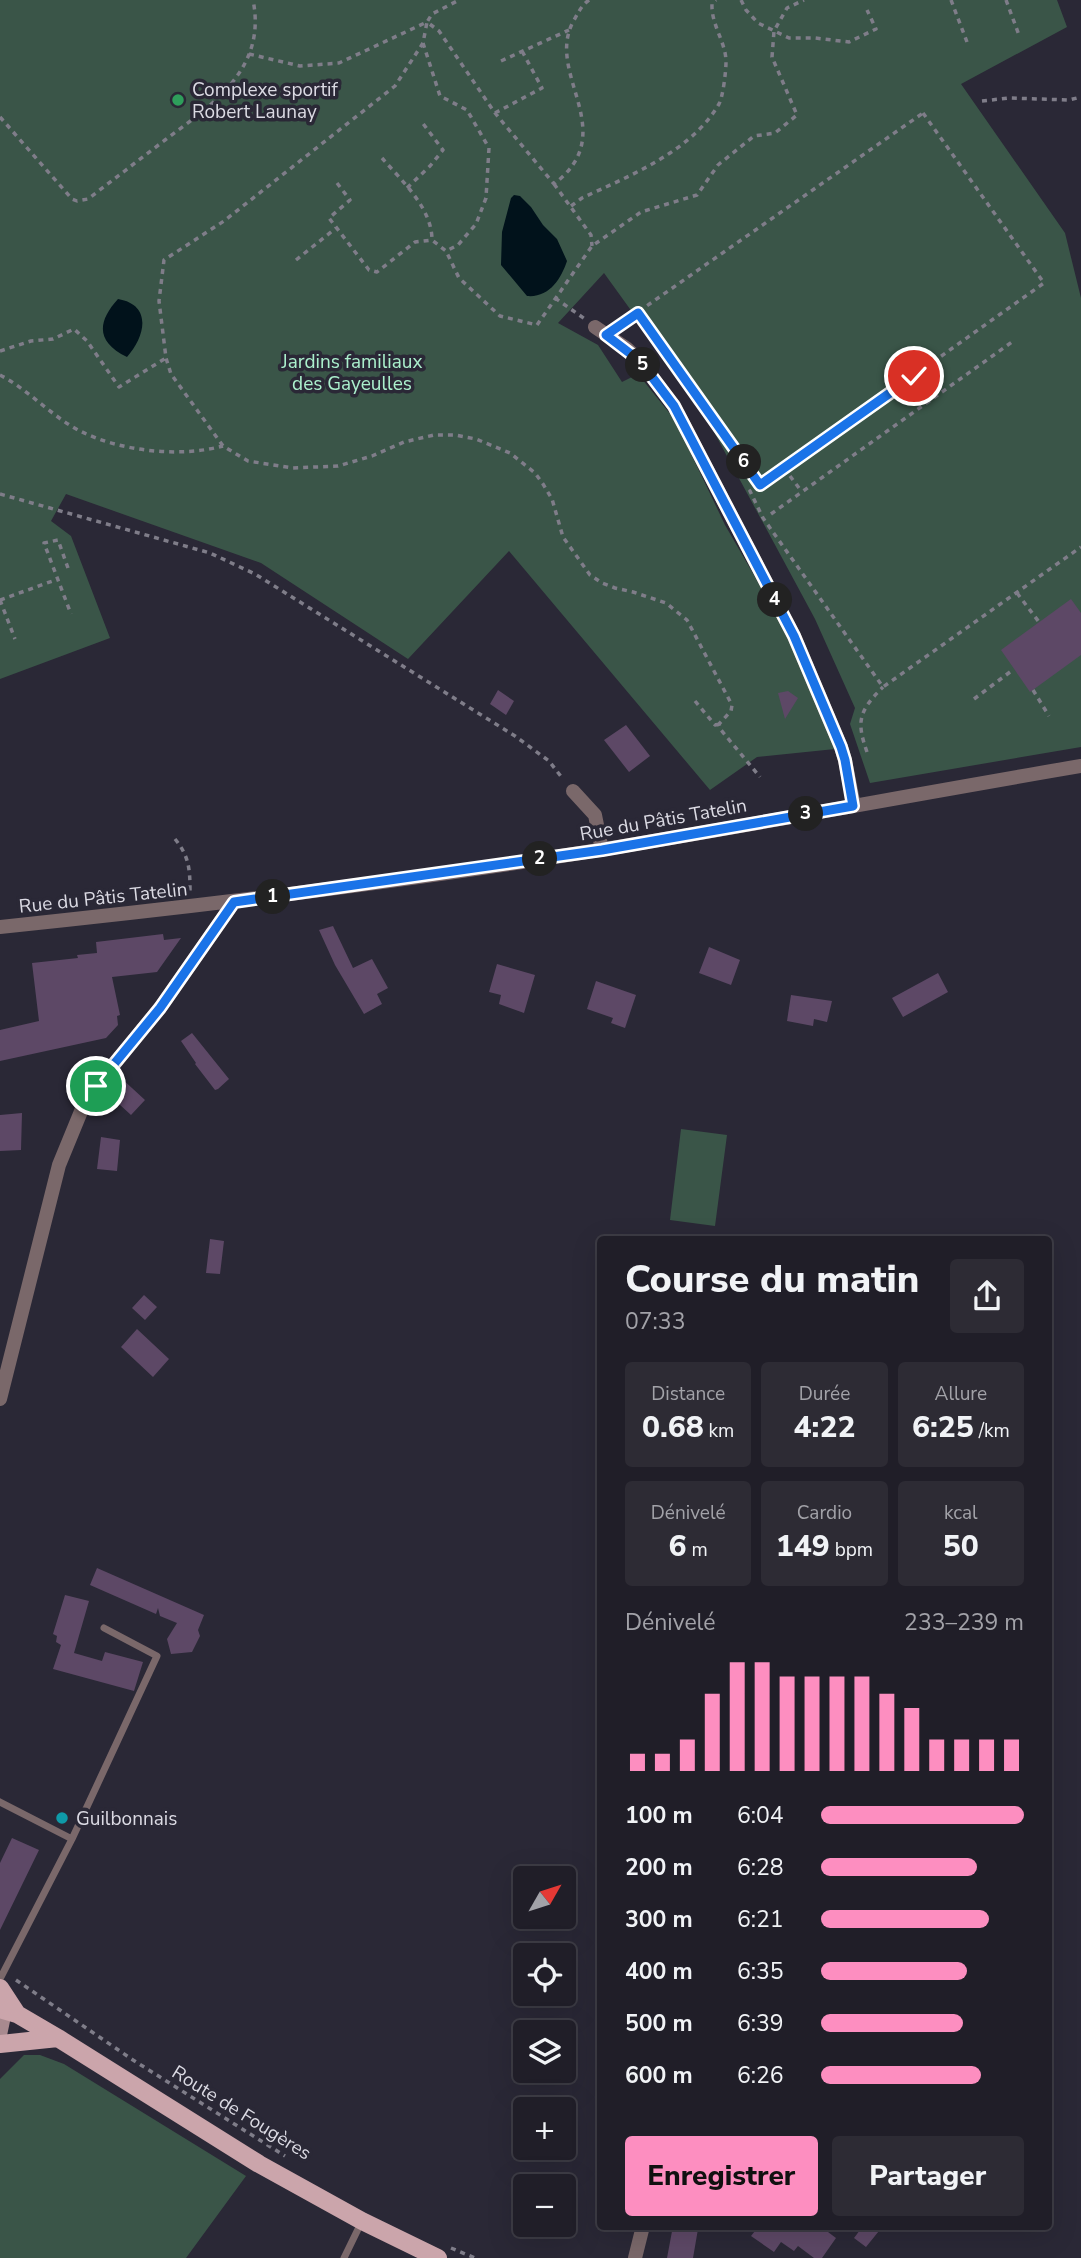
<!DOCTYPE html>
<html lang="fr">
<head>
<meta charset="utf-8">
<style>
  body { margin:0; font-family:"Nunito Sans",sans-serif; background:#2d2b34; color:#f1f3f6; height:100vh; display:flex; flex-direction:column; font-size:26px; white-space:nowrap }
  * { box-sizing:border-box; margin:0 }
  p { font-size:23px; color:#a2a2a8 }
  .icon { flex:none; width:38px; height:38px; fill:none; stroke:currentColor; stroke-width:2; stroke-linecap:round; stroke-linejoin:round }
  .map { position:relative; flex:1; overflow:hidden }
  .drawer { position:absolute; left:597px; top:1236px; width:455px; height:994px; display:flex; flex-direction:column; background:#201e28; border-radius:7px; box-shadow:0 7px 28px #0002,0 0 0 2px #3d3c45 }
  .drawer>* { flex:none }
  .needle { width:46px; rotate:51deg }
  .fabs { position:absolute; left:513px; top:1866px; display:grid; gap:14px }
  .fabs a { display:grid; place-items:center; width:63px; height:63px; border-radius:7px; background:#201e28; box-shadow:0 7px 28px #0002,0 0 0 2px #3d3c45; font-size:35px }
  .pin { position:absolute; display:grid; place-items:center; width:60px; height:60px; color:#fff; margin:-30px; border:4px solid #fff; border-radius:50%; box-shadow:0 2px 7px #0007 }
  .km { position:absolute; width:35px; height:35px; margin:-18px; border-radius:50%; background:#222; color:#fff; font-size:19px; line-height:35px; text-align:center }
  .round { display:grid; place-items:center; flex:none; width:74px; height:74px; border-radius:7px; background:#2d2b34 }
  .summary { display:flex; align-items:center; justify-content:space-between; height:119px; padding:0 28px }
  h1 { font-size:38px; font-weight:800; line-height:52px }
  .figures { display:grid; grid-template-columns:repeat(3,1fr); gap:10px; height:119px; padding:7px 28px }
  .figures div { display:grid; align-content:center; border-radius:7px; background:#2d2b34; text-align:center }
  .figures b { font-size:30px; font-weight:800 }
  .figures small { font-size:19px; font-weight:400 }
  .figures p { font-size:19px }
  .chart { height:196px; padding:14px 28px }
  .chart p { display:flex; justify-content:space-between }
  .chart svg { width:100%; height:126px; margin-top:7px; stroke:#fd8ec0; stroke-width:6 }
  .button { display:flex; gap:14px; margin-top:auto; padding:14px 28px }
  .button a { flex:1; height:80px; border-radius:7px; background:#fd8ec0; color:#111; font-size:28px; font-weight:800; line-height:80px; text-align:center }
  .button a+a { background:#2d2b34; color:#f1f3f6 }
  ul { padding:0 28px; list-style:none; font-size:23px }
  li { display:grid; grid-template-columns:112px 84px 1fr; align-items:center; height:52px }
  li i { height:18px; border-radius:9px; background:#fd8ec0 }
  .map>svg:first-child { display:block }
  .green { fill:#3a5548 }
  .water { fill:#01121b }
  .building { fill:#5d4866 }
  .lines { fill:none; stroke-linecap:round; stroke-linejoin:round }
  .path { stroke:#7f7d89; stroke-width:3.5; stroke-dasharray:5 5; stroke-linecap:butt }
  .service { stroke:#7a686a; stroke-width:7 }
  .minor { stroke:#7a686a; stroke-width:14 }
  .secondary { stroke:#a88a8f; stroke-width:14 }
  .primary { stroke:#cba5ab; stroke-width:18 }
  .route-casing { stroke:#fff; stroke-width:14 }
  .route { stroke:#1a73e8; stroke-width:9 }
  .leisure-dot { fill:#2e9e5b; stroke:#2a2836; stroke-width:2.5 }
  .culture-dot { fill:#0f9aa8; stroke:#2a2836; stroke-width:2.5 }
  .labels { text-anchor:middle; stroke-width:7; stroke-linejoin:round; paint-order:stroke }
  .poi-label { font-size:19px; fill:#dbdae3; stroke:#2a2836; text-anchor:start }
  .park-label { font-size:19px; fill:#abf0cd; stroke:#2a2836 }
  .street-label { font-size:19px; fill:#dbdae3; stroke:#2a2836 }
</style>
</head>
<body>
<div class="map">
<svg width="1081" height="2258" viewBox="0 0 1081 2258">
  <rect width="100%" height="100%" fill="#2a2836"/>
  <path class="green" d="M0 0H1057L1067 27 961 84 1065 233 1081 298V747L870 783 850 724 855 708 815 619 700 406 604 273 558 323 598 345 622 382 638 374 675 420 725 525 785 629 835 749 757 757 710 790 509 551 408 659 261 563 66 494 51 521 71 536 110 638 0 679Z
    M681 1129 727 1135 715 1226 670 1220Z
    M24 2055H40L64 2064 246 2176 186 2258H0V2079Z"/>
  <path class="water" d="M514 195 520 196 531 207 543 225 557 239 567 261C561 279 549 298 527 296L501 265 502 232 511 198Z
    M118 299C153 305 145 337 127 357 96 342 97 322 118 299Z"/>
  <path class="building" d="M1071 599 1081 613V655L1030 692 1001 650Z
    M498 690 514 701 506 715 490 704Z
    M788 691 798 698 785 719 778 693Z
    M626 725 650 756 629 772 604 740Z
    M333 926 353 968 372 959 388 988 377 994 382 1004 364 1014 335 965 319 930Z
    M163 934 164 940 181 938 157 972 112 977 120 1015 117 1016 118 1025 106 1038 0 1061V1030L39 1021 32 963 78 958 77 955 97 953 96 942Z
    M709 947 740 960 731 985 699 973Z
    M497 964 535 975 524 1013 499 1004 501 995 489 992Z
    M938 973 948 992 903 1017 892 998Z
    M596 981 636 995 625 1028 611 1023 613 1018 587 1009Z
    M791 995 832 1001 827 1022 814 1019 813 1026 787 1021Z
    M192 1033 229 1079 218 1089 215 1090 195 1064 196 1063 181 1041Z
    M120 1077 145 1100 131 1115 107 1093Z
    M22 1113 21 1150 0 1151V1115Z
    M101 1137 120 1140 117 1171 97 1169Z
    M210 1239 224 1241 220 1274 206 1273Z
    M144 1295 157 1307 145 1320 132 1308Z
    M137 1329 169 1359 153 1377 121 1347Z
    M97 1568 204 1615 198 1630 200 1636 192 1652 171 1654 167 1639 177 1623 160 1616 158 1608 156 1614 90 1585Z
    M65 1595 89 1601 74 1653 102 1661 105 1652 143 1662 134 1691 53 1669 61 1645 56 1642 57 1636 53 1634Z
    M12 1838 39 1850 0 1930V1863Z
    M673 2226H695V2228L698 2229 693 2258H667Z
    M759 2226H820L836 2238 822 2258H814L798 2246 794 2251 781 2242 774 2252 751 2236Z
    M863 2226H883L866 2247 854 2238Z"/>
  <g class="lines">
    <path class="path" d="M589 0C581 6 578 13 573 22 545 75 622 132 554 184L495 113 439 31 427 22 423 43 395 86 224 221 164 260 159 301 166 358 171 374 223 446 248 461 293 468 338 466 372 456 404 442 434 435H455L476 439 510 453 535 473 543 484 552 499 563 537 590 575 602 583 615 588 633 592 666 603 687 620 732 705 731 711 719 724 721 730 760 777
      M741 0 746 10 758 23 789 38H815L849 42 876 29 867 10
      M951 0 967 42
      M1006 0 1019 35
      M423 43 440 96 467 110 489 148 486 198 476 224 458 245 446 251
      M249 54 300 66 339 63 427 22 432 14 459 0
      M501 61 569 30
      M982 101 1009 98 1069 100 1081 97
      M495 113 542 88 522 51
      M923 113 1044 283 760 485 638 312Z
      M0 117 72 199 77 201 88 199C114 179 139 160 165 140 213 104 267 69 253 0
      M382 158C402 181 432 208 432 240L446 251 459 278 500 316 537 325 592 246 641 212 697 195 718 165 754 136 775 133 797 115 772 57 774 31 787 8 804 0
      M337 183 350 200 329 218 369 270 377 272 415 242 432 240
      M554 184 591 235 592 246
      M407 188 430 166 443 150 421 121
      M571 206 582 198C629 176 691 152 719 104 723 97 726 71 726 62 726 42 711 25 712 4L716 0
      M296 260 336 228
      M555 298 585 319
      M620 325 638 312
      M0 351 31 341 53 339 74 329 87 341 119 387 166 358
      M0 375C29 390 51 416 80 431 120 451 179 458 223 446
      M784 468 802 492
      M760 485 750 491 763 518 883 687 1081 547
      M0 494 210 553 255 574 515 736 549 761 563 779
      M771 514 1012 342
      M68 568 58 540 44 543 71 614
      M1017 593 1039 622
      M0 600 58 579
      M0 600 15 639
      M1033 690 1049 716
      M974 699 1014 669
      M695 701 715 725 719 724
      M867 752C856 721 859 711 883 687
      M175 839C189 856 190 869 190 891
      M16 1980 133 2060 285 2156
      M451 2248 475 2258"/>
    <path class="service" d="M0 1802 72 1839 0 1979
      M72 1839 157 1656 104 1628
      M344 2258 362 2221"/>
    <path class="minor" d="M595 327 626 348 640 361 674 406 794 636 841 747 845 760 854 806
      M573 791 595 815 602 850
      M0 927C202 906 404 882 605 849 764 823 922 793 1081 766
      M0 1399 59 1165 82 1109 96 1086 160 1008 234 902
      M635 2258 643 2226"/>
    <path class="secondary" d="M0 2035 5 2011"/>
    <path class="primary" d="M0 1988 17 2014
      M0 2009 17 2014 58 2038 259 2164 362 2221 438 2258
      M0 2044 58 2038"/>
  </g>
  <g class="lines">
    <g class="route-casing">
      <path id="route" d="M96 1086 160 1008 234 902 602 850 853 806 845 760 841 747 794 636 674 406 640 361 606 335 638 313 760 485 914 376"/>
    </g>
    <use href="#route" class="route"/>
  </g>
  <circle class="leisure-dot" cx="178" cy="100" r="7"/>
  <circle class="culture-dot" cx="62" cy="1818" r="7"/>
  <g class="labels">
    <g class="poi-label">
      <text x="192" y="96">Complexe sportif<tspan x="192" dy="22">Robert Launay</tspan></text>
      <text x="76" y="1825">Guilbonnais</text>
    </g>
    <g class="park-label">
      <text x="352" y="368">Jardins familiaux<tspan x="352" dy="22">des Gayeulles</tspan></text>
    </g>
    <g class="street-label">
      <text transform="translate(663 819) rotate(-10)" y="7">Rue du Pâtis Tatelin</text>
      <text transform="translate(103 897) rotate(-6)" y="7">Rue du Pâtis Tatelin</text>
      <text transform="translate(242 2112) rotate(32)" y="7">Route de Fougères</text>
    </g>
  </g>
</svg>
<div class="fabs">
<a><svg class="needle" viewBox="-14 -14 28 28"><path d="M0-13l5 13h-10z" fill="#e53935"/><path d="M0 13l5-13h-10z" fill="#a2a2a8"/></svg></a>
<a><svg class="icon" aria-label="locate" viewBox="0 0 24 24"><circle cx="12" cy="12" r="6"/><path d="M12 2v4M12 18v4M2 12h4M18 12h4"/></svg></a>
<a><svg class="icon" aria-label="layers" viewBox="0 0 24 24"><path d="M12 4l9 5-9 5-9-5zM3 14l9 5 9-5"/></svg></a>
<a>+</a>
<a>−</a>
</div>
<div class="pin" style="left:96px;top:1086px;background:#1e9e55"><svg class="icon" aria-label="arrive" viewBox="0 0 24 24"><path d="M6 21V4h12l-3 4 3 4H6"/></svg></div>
<div class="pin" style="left:914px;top:376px;background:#d93025"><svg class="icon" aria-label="check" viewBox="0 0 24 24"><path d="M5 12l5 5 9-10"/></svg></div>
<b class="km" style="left:273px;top:897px">1</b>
<b class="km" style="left:540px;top:859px">2</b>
<b class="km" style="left:806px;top:814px">3</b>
<b class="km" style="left:775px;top:600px">4</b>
<b class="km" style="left:643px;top:365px">5</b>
<b class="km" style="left:744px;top:462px">6</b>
<section class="drawer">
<div class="summary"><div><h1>Course du matin</h1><p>07:33</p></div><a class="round"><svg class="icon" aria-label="share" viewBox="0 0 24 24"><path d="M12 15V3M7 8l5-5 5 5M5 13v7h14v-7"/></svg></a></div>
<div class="figures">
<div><p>Distance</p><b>0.68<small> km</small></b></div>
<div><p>Durée</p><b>4:22</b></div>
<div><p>Allure</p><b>6:25<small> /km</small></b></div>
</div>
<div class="figures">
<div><p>Dénivelé</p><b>6<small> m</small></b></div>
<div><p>Cardio</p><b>149<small> bpm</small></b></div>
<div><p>kcal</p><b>50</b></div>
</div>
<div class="chart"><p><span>Dénivelé</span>233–239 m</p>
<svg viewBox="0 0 160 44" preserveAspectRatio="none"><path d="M5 44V38M15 44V38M25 44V33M35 44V17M45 44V6M55 44V6M65 44V11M75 44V11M85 44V11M95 44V11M105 44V17M115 44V22M125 44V33M135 44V33M145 44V33M155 44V33"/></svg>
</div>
<ul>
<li><b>100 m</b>6:04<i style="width:100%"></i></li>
<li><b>200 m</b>6:28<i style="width:77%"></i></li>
<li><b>300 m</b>6:21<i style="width:83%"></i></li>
<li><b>400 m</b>6:35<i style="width:72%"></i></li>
<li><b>500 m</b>6:39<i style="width:70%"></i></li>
<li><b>600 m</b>6:26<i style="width:79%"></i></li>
</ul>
<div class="button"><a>Enregistrer</a><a>Partager</a></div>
</section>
</div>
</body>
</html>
